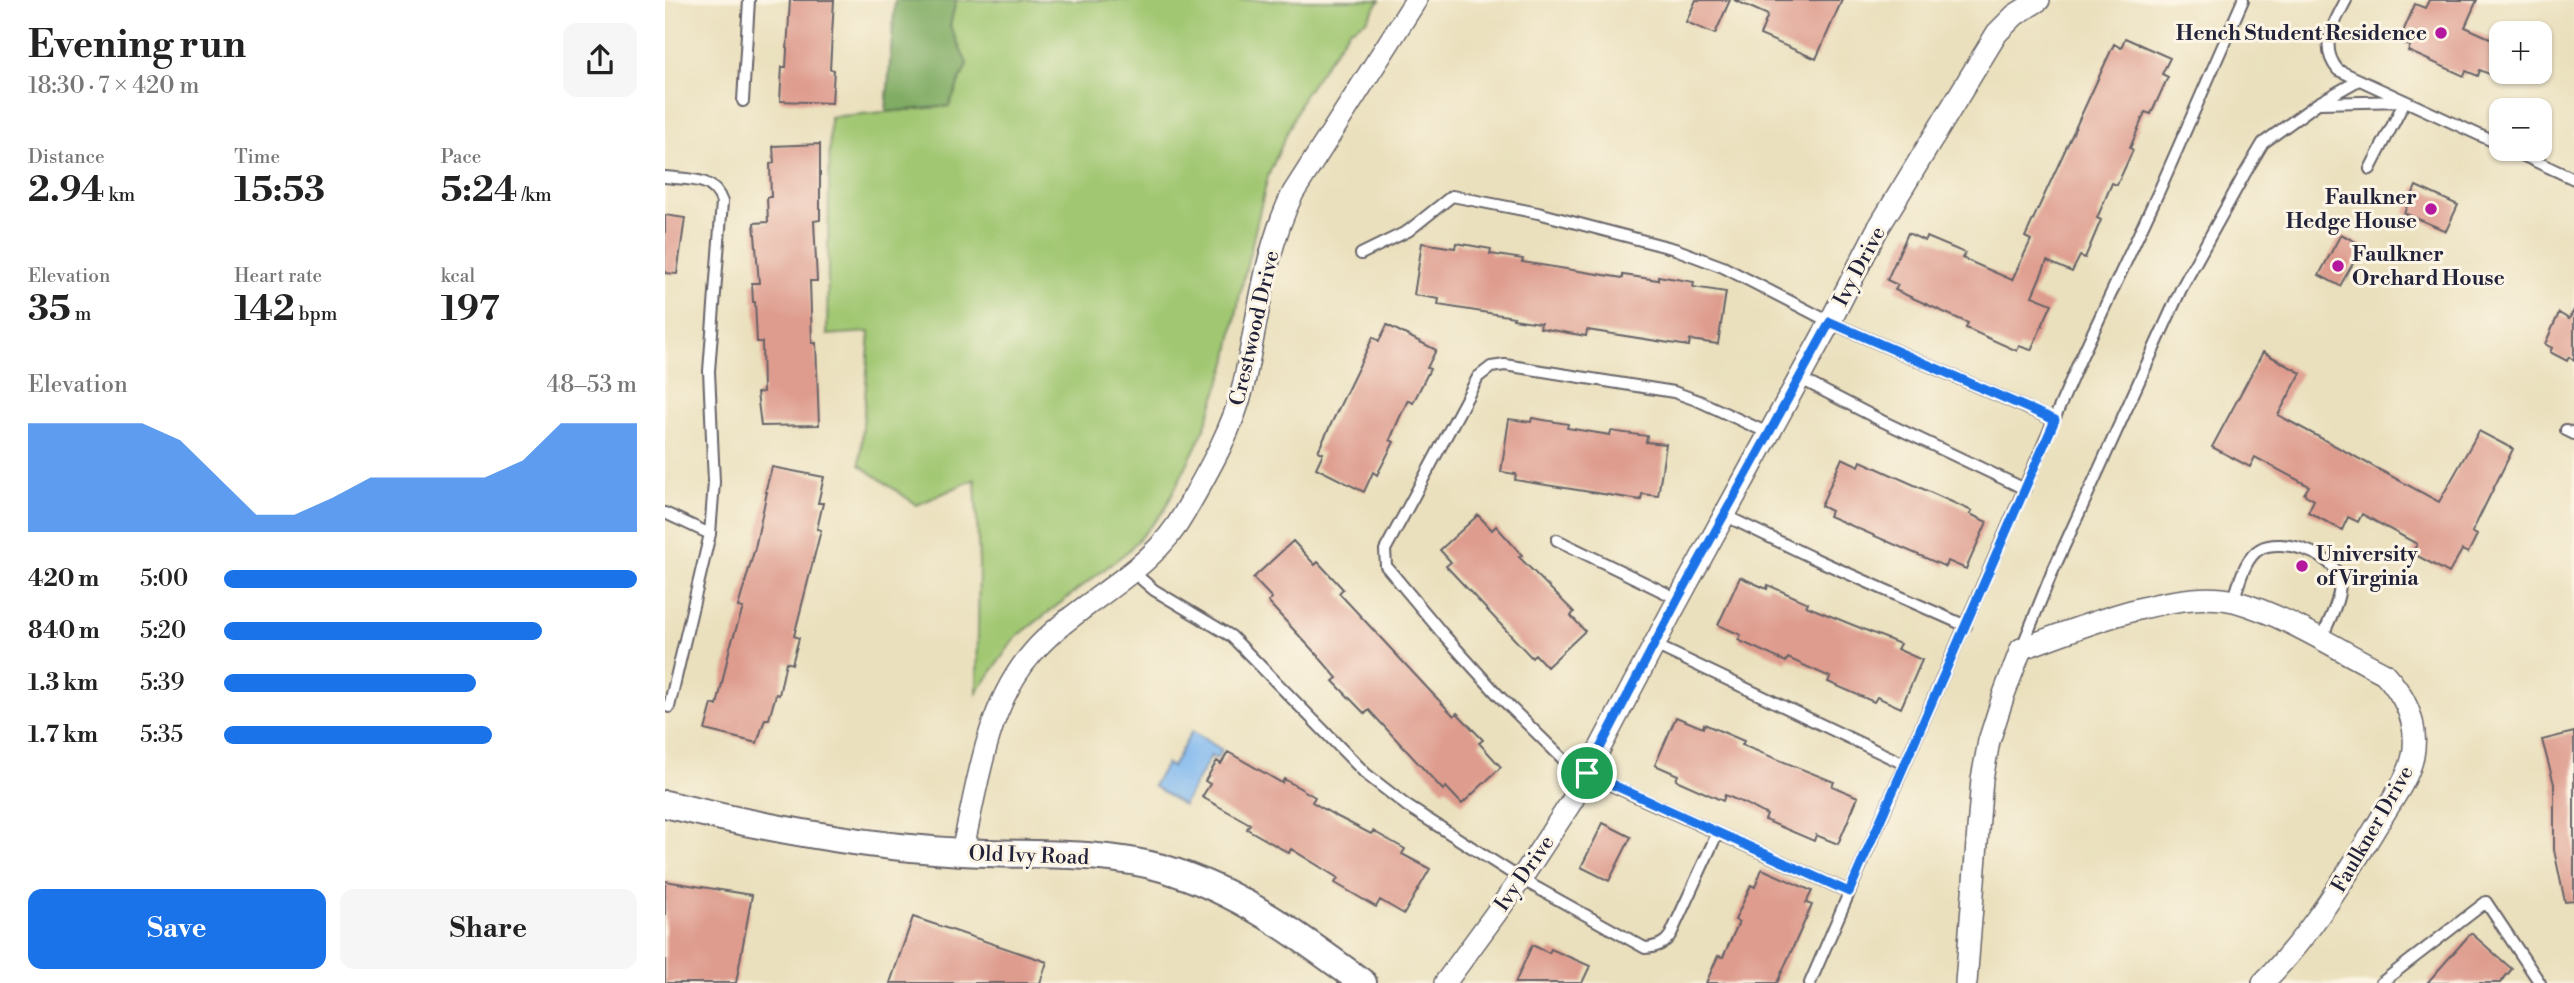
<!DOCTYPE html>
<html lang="en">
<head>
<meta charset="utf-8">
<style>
  body { margin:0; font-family:"Libre Bodoni",serif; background:#f6f6f6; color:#222; height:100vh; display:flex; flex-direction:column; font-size:26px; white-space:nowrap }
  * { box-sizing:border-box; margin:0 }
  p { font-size:23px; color:#767676 }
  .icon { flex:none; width:38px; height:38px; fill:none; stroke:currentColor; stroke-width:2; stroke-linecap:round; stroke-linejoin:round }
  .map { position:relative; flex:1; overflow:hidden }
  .side { display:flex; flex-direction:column; background:#fff; width:665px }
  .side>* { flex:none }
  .fabs { position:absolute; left:1824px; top:21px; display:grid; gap:14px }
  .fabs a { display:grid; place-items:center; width:63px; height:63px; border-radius:14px; background:#fff; box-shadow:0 2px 5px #0004; font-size:35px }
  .pin { position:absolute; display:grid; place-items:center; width:60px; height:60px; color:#fff; margin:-30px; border:4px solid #fff; border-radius:50%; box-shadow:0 2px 7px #0007 }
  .round { display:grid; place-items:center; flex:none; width:74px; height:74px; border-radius:14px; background:#f6f6f6 }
  .headline { display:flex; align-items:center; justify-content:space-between; height:119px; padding:0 28px }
  h1 { font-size:38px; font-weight:700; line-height:52px }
  .metrics { display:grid; grid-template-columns:repeat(3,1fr); gap:10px; height:119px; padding:7px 28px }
  .metrics div { display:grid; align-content:center }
  .metrics b { font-size:35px; font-weight:700 }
  .metrics small { font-size:19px; font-weight:400 }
  .metrics p { font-size:19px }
  .chart { height:196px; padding:14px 28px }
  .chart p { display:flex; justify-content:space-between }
  .chart svg { width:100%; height:126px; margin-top:7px; fill:#1a73e8; opacity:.7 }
  .cta { display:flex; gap:14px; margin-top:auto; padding:14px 28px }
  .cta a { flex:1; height:80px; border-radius:14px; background:#1a73e8; color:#fff; font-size:28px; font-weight:700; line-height:80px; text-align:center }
  .cta a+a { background:#f6f6f6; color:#222 }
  ul { padding:0 28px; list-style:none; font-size:23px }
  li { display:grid; grid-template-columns:112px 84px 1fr; align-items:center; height:52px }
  li i { height:18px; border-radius:9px; background:#1a73e8 }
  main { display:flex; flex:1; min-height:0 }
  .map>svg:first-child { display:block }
  .green { fill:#a1c772; stroke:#627456; stroke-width:2 }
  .forest { fill:#80ac64; stroke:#516750; stroke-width:2 }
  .water { fill:#7fb8ef; stroke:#506d95; stroke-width:2 }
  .building { fill:#de9c8e }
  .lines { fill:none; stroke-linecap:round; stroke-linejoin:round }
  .service-casing { stroke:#686468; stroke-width:14 }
  .minor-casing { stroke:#686468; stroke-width:24 }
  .tertiary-casing { stroke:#686468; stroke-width:30 }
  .service { stroke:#fff; stroke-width:10 }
  .minor { stroke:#fff; stroke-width:21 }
  .tertiary { stroke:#fff; stroke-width:26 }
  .route-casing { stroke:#fff; stroke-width:14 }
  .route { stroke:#1a73e8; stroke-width:9 }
  .poi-dot { fill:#b5179e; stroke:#fcf5e5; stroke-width:2.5 }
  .labels { text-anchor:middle; stroke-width:6; stroke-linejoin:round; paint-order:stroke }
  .poi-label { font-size:21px; font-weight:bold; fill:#22223b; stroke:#fcf5e5; text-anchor:end }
  .street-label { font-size:21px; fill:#22223b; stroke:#fcf5e5 }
</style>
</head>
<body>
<main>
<section class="side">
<div class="headline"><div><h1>Evening run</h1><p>18:30 · 7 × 420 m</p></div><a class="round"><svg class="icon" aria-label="share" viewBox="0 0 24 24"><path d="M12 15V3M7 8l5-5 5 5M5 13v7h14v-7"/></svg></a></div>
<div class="metrics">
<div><p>Distance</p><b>2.94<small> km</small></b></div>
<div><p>Time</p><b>15:53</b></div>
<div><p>Pace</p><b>5:24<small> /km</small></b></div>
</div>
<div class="metrics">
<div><p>Elevation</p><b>35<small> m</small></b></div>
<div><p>Heart rate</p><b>142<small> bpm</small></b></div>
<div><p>kcal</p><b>197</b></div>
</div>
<div class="chart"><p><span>Elevation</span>48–53 m</p>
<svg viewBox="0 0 160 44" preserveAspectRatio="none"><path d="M0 44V6L10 6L20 6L30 6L40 12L50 25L60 38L70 38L80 32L90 25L100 25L110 25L120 25L130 19L140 6L150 6L160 6V44z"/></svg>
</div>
<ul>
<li><b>420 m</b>5:00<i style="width:100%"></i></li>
<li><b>840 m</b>5:20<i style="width:77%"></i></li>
<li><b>1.3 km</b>5:39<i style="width:61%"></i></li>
<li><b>1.7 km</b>5:35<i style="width:65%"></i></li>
</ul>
<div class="cta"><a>Save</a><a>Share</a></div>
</section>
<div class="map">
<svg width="1909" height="983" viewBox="0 0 1909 983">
  <rect width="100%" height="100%" fill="#fcf5e5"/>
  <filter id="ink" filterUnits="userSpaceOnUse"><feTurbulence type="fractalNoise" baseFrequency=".0143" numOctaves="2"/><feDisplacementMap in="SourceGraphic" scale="14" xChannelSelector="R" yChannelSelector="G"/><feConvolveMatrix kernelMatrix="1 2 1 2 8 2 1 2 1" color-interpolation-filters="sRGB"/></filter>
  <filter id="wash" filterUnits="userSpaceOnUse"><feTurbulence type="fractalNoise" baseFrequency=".00686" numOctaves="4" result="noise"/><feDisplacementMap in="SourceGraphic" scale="28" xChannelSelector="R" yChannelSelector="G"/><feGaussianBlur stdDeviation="1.57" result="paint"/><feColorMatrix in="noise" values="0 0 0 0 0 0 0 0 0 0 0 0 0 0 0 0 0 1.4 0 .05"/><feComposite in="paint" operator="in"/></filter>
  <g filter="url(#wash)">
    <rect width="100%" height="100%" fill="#eae0bd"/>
    <path class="green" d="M291 0H715L702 20 684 30 638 97 603 176 575 294 562 363 538 432 499 511 463 551 350 638 312 693 314 563 310 479 252 505 195 465 205 332 162 335 165 117 284 106 302 64 285 26Z"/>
    <path class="forest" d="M230 0H291L285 26 302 64 284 106 221 112Z"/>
    <path class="water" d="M527 731 557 750 551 759 546 756 518 805 488 786 501 764 507 767Z"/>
    <g id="blocks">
      <path class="building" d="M125 0H169L165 69 169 70 167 103 115 101 117 67H121Z
        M1031 0H1065L1050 34 1021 22Z
        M1069 0H1177L1151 59 1095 35 1103 15Z
        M1764 0H1812L1800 27 1836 43V79L1815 70 1813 76 1801 71 1799 76 1743 51 1745 46 1734 41 1750 4 1760 8Z
        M1460 38 1505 58 1497 74 1503 77 1486 114 1480 112 1465 148 1468 150 1452 185 1447 183 1432 218 1436 220 1420 258 1415 256 1407 272 1382 261 1367 296 1387 304 1366 350 1354 346 1352 351 1301 328 1303 323 1230 290 1233 285 1222 280 1243 233 1260 241 1262 237 1300 253 1297 258 1347 280 1366 240 1360 237 1449 44 1456 48Z
        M155 144V220L149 221 152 281H145L147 343H151L154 425 96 426 92 393 98 392 97 342H92L90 302H88L87 283H94L89 223 103 222 102 197H106L105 164 109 163 108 146Z
        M1751 186 1793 205 1781 231 1739 213Z
        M0 215 20 218 12 274 0 273Z
        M1676 234 1698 246 1675 286 1654 275Z
        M757 243 790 248 791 243 826 249 825 254 858 259 857 262 958 278V275L993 280V276L1029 282 1028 287 1061 292 1053 344 1025 340 1024 346 922 330 921 336 875 328 876 323 848 319 849 317 773 305 774 299 749 295Z
        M1909 310V360L1904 357 1902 361 1885 352 1887 348 1880 344 1894 313 1904 319Z
        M722 325 771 350 762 368 765 369 748 403 743 400 734 419 725 440 729 442 712 475 708 472 699 492 651 468 658 453 653 451 708 337 714 341Z
        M1598 352 1636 373 1613 415 1774 502 1814 431 1848 449 1807 532 1812 535 1803 553 1797 550 1784 573 1747 553 1752 544 1697 514 1693 522 1683 517 1677 530 1643 512 1649 500 1639 494 1644 486 1590 457 1585 467 1547 447Z
        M867 418 903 424 902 428 945 435 946 431 982 436 981 442 1001 444 993 496 977 494 976 500 850 480 851 474 836 472 844 419 866 422Z
        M1177 458 1194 466 1196 461 1307 511 1305 514 1322 522 1301 569 1283 561 1281 567 1164 516 1166 511 1156 506Z
        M107 467 159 477 153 503H158L152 529 156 530 129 636 134 638 127 664 121 662 114 695 111 694 104 719H100L92 743 40 730 47 704 52 706 65 647 78 608 73 607 90 548 102 492H100Z
        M813 515 827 530 831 526 857 555 854 557 909 612 906 616 920 631 882 667 870 654 867 658 781 566 786 562 775 550Z
        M628 541 650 565 653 562 678 589 674 593 766 692 789 716 792 713 818 740 814 743 836 767 797 804 781 787 778 790 704 710 700 714 668 681 672 678 653 656 603 602 607 598 588 578Z
        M1075 577 1102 589 1103 585 1143 603 1141 606 1235 644 1232 649 1257 660 1236 708 1212 697 1209 702 1163 682 1165 677 1123 658 1121 662 1073 640 1076 635 1053 625Z
        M1011 717 1038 728 1039 724 1079 741 1077 745 1169 782 1167 786 1193 797 1173 844 1151 835 1149 841 1100 820 1102 815 1081 804 1060 795 1058 801 1011 780 1013 775 990 765Z
        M1909 732V901L1900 902 1889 850V784L1877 740Z
        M563 752 617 783 619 779 650 797 647 802 671 816 706 834 708 831 740 849 737 854 765 869 739 914 715 900 711 907 670 883 673 878 626 849 624 853 582 829 585 824 537 797 545 784 540 781 552 761 556 764Z
        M938 823 966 837 944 881 916 867Z
        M1097 869 1147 891 1141 903 1147 905 1112 983H1041L1053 956 1058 957 1074 922 1070 920 1086 885 1090 887Z
        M0 881 87 895 71 983H0Z
        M248 917 382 962 375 983H225Z
        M1806 933 1847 969 1835 983H1762Z
        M867 945 884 953 886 949 925 966 917 983H850Z"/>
    </g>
  </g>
  <g filter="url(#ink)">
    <use href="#blocks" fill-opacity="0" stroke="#686468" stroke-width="2"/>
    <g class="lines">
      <g class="service-casing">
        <path id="service" d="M1681 0C1669 24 1653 46 1673 70L1836 145
          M78 101 84 0
          M1655 103 1740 101 1705 169
          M1844 149 1909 179
          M0 177C24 180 48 176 57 202L44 371 49 482 45 534 4 707
          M696 254 743 231 787 196 873 213 1010 249 1058 267 1165 322 1389 420
          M1134 378 1217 421 1360 489
          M1901 430 1909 434
          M1103 433 1034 401 1009 392 840 365 826 367 813 377 720 550 721 566 777 633 834 696 898 759 913 770 1184 892
          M0 513 45 534
          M1059 515 1146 557 1301 626
          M892 540 1013 599
          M468 572 489 590 566 636 701 774 742 806 856 879 980 948C992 947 1000 944 1006 934L1052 834
          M1568 601C1574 585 1579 558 1595 549 1616 537 1669 554 1674 578 1678 597 1663 622 1656 640
          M990 645 1239 764
          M1357 647 1386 575 1516 289 1579 175 1598 143 1653 103 1694 80
          M1145 983 1414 362 1494 191 1578 0
          M1716 983 1821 902 1875 983"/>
      </g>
      <g class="minor-casing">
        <path id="minor" d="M297 852C313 785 321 704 369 651 415 600 486 574 520 512 542 473 567 431 578 387 593 322 598 254 628 193L751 0
          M780 983 856 879 907 801 1006 613 1165 322 1212 230 1332 33 1350 15 1374 0
          M1301 983 1317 779 1324 741 1339 694 1356 649C1410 629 1513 587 1569 601 1622 616 1670 648 1719 673 1740 696 1754 724 1748 756 1743 780 1726 801 1714 822 1679 880 1645 935 1598 983"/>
      </g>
      <g class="tertiary-casing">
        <path id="tertiary" d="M0 804C95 827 200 847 297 852 364 856 433 850 497 868 573 890 636 937 698 983"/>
      </g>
      <use href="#service" class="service"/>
      <use href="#minor" class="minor"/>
      <use href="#tertiary" class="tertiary"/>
    </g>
  </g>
  <g class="lines" filter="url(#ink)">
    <g class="route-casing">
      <path id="route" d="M1165 322 1390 420 1184 892 922 773 1013 599Z"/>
    </g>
    <use href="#route" class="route"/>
  </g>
  <g class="poi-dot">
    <circle cx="1776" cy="33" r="7"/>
    <circle cx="1766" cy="209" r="7"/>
    <circle cx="1673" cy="266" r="7"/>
    <circle cx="1637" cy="566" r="7"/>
  </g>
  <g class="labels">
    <g class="poi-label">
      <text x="1762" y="40">Hench Student Residence</text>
      <text x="1752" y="204">Faulkner<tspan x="1752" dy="24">Hedge House</tspan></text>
      <text x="1687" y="261" text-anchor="start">Faulkner<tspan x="1687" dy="24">Orchard House</tspan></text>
      <text x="1651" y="561" text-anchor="start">University<tspan x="1651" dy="24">of Virginia</tspan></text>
    </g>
    <g class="street-label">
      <text transform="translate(1194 266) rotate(-62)" y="7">Ivy Drive</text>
      <text transform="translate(589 328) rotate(-77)" y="7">Crestwood Drive</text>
      <text transform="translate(1707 829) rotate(-60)" y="7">Faulkner Drive</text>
      <text transform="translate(364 855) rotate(2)" y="7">Old Ivy Road</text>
      <text transform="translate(859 873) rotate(-55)" y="7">Ivy Drive</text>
    </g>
  </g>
</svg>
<div class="fabs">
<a>+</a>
<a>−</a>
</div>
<div class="pin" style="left:922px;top:773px;background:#1e9e55"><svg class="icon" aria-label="arrive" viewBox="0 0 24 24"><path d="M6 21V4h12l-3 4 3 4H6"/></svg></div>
</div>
</main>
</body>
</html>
